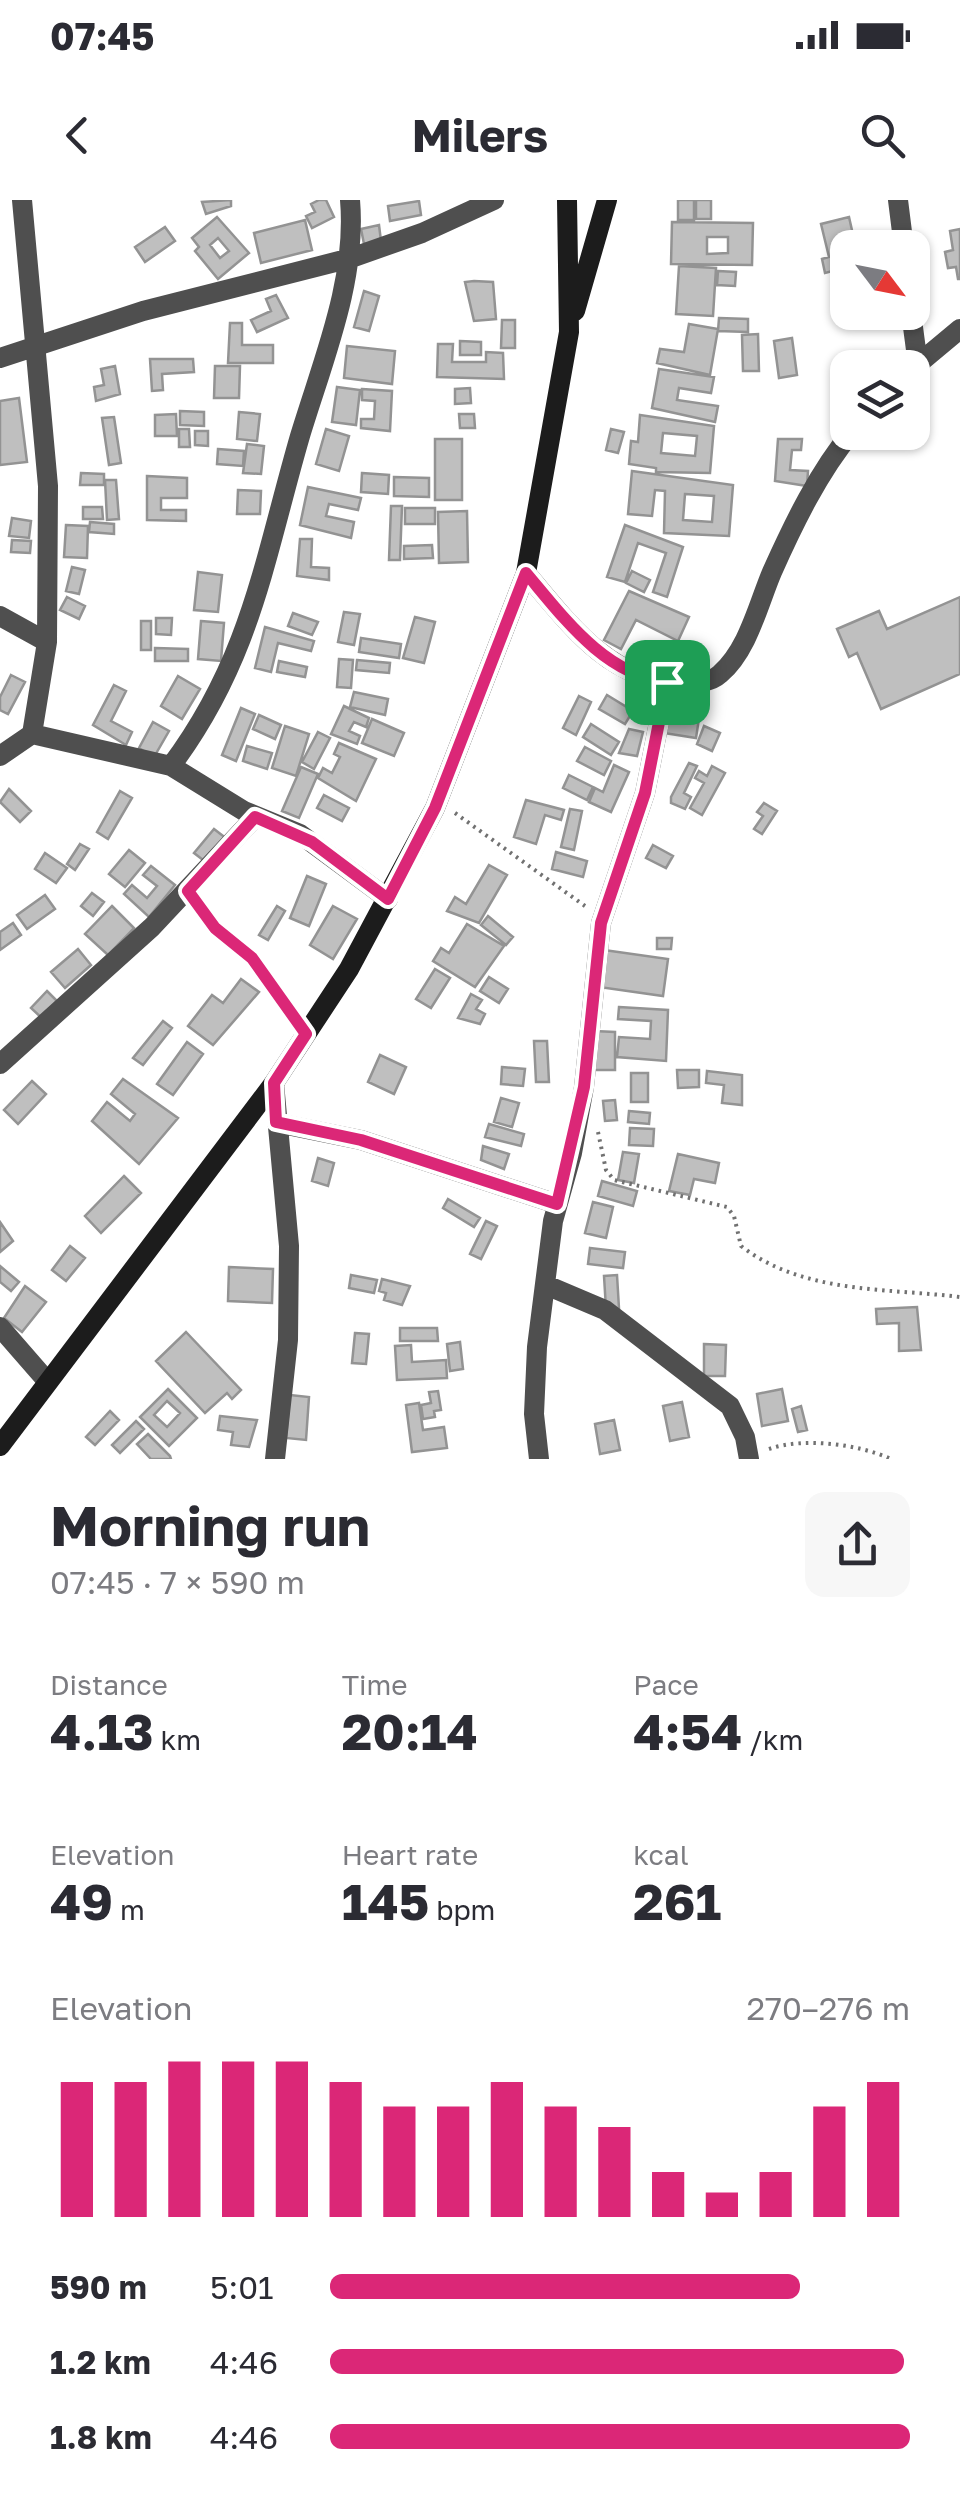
<!DOCTYPE html>
<html lang="en">
<head>
<meta charset="utf-8">
<style>
  body { margin:0; font-family:"Golos Text",sans-serif; background:#f7f7f7; color:#2b2b33; height:100vh; display:flex; flex-direction:column; font-size:38px; white-space:nowrap }
  * { box-sizing:border-box; margin:0 }
  p { font-size:32px; color:#7c7c81 }
  .icon { flex:none; width:55px; height:55px; fill:none; stroke:currentColor; stroke-width:2; stroke-linecap:round; stroke-linejoin:round }
  .map { position:relative; height:1259px; overflow:hidden }
  .drawer { display:flex; flex-direction:column; background:#fff; flex:1 }
  .drawer>* { flex:none }
  .needle { width:65px; rotate:122deg }
  .tools { position:absolute; left:830px; top:30px; display:grid; gap:20px }
  .tools a { display:grid; place-items:center; width:100px; height:100px; border-radius:20px; background:#fff; box-shadow:0 2px 8px #0004; font-size:50px }
  .pin { position:absolute; display:grid; place-items:center; width:85px; height:85px; color:#fff; margin:-42px; border-radius:20px; box-shadow:0 5px 15px #0006 }
  .round { display:grid; place-items:center; flex:none; width:105px; height:105px; border-radius:20px; background:#f7f7f7 }
  .summary { display:flex; align-items:center; justify-content:space-between; height:170px; padding:0 50px }
  h1 { font-size:55px; font-weight:700; line-height:75px }
  .metrics { display:grid; grid-template-columns:repeat(3,1fr); gap:15px; height:170px; padding:10px 50px }
  .metrics div { display:grid; align-content:center }
  .metrics b { font-size:50px; font-weight:700 }
  .metrics small { font-size:28px; font-weight:400 }
  .metrics p { font-size:28px }
  .chart { height:280px; padding:20px 50px }
  .chart p { display:flex; justify-content:space-between }
  .chart svg { width:100%; height:180px; margin-top:10px; stroke:#db2777; stroke-width:6 }
  ul { padding:0 50px; list-style:none; font-size:32px }
  li { display:grid; grid-template-columns:160px 120px 1fr; align-items:center; height:75px }
  li i { height:25px; border-radius:12px; background:#db2777 }
  .status { display:flex; justify-content:space-between; align-items:center; height:70px; padding:0 50px; background:#fff; direction:ltr }
  .status svg { height:28px; fill:currentColor }
  header { display:flex; justify-content:space-between; align-items:center; height:130px; padding:0 50px; background:#fff; font-size:45px; font-weight:700 }
  .map>svg:first-child { display:block }
  .building { fill:#bfbfbf; stroke:#939393; stroke-width:2.5; fill-rule:evenodd }
  .lines { fill:none; stroke-linecap:round; stroke-linejoin:round }
  .path { stroke:#717171; stroke-width:4; stroke-dasharray:2.5 5; stroke-linecap:butt }
  .minor { stroke:#4f4f4f; stroke-width:20 }
  .secondary { stroke:#1c1c1c; stroke-width:20 }
  .route-casing { stroke:#fff; stroke-width:20 }
  .route { stroke:#db2777; stroke-width:12 }
</style>
</head>
<body>
<div class="status"><b>07:45</b><svg viewBox="0 0 49 12"><path d="M0 12V9h3v3zM5 12V6h3v6zM10 12V3h3v9zM15 12V0h3v12zM26 1h20v11H26zM47 4h2v5h-2z"/></svg></div>
<header><svg class="icon" aria-label="back" viewBox="0 0 24 24"><path d="M15 5l-7 7 7 7"/></svg>Milers<svg class="icon" aria-label="search" viewBox="0 0 24 24"><circle cx="10" cy="10" r="6"/><path d="M15 15l6 6"/></svg></header>
<div class="map">
<svg width="960" height="1259" viewBox="0 0 960 1259">
  <rect width="100%" height="100%" fill="#fff"/>
  <path class="building" d="M231 0V6L206 14 202 2Z
    M319 0H326L334 17 312 28 306 16 315 12 311 4Z
    M678 0H694V20H678Z
    M696 0H711V19H696Z
    M419 1 421 15 390 21 388 6Z
    M217 17 249 53 218 79 195 51 199 47 192 38ZM218 38 229 51 220 58 210 45Z
    M849 17 856 48H848V67L825 73 822 59 829 57 821 24Z
    M305 20 312 50 261 63 254 33Z
    M672 22 753 23 752 65 671 64ZM707 37H728V53L707 54Z
    M379 25 381 41 364 44 361 29Z
    M165 27 175 41 145 62 135 47Z
    M960 29V79H958L956 67 948 68 945 52 953 50 950 31Z
    M679 66 716 68 713 116 676 114Z
    M718 71 736 72 735 86 717 85Z
    M474 81 493 82 496 119 474 121 465 82Z
    M364 91 379 96 369 131 354 127Z
    M276 95 288 118 257 132 251 120 271 111 266 99Z
    M719 118 748 119V132L718 131Z
    M502 120H515V148H501Z
    M230 123H242V145H273V163H228Z
    M689 124 718 129 710 175 657 163 660 149 684 152Z
    M758 134 759 171H743L742 135Z
    M792 138 797 175 779 178 774 141Z
    M460 141 481 142V155H460Z
    M438 144H453L452 162H486V152L503 153 504 179 437 177Z
    M347 146 395 151 392 184 344 178Z
    M150 159H193L194 172 162 174 163 190 152 191Z
    M115 166 120 194 96 201 94 187 104 185 101 169Z
    M215 166H240L239 198H214Z
    M659 169 714 177 711 193 679 188 677 200 718 206 715 222 652 208Z
    M337 187 360 190 356 225 332 222Z
    M470 188 471 203 455 204V189Z
    M362 189 392 191 390 231 361 228V219H374L375 201 362 200Z
    M19 198 27 262 0 265V201Z
    M180 211 204 212V226L180 225Z
    M239 212 260 214 257 241 237 239Z
    M176 214 177 236H155V215Z
    M459 214H474L475 228H460Z
    M640 215 714 226 710 273 656 272V268L629 264 631 241 638 242ZM663 233 697 236 695 256 661 253Z
    M114 217 121 263 109 265 102 218Z
    M179 229H189L190 247H179Z
    M326 229 349 236 339 271 316 264Z
    M611 229 624 232 618 253 606 250Z
    M195 231H208V246L195 245Z
    M435 239H462V300H435Z
    M778 239H802L801 250H792L790 270 808 271 807 286 775 281Z
    M247 244 264 246 261 274 243 273Z
    M218 249 244 251 243 266 217 264Z
    M632 271 733 285 729 336 664 333 665 291 655 290 652 316 628 314ZM685 294 714 296 712 322 683 320Z
    M81 273 104 274V285H80Z
    M362 273 389 275 388 294 361 292Z
    M147 276 187 278V298H161V310H186V321L147 320Z
    M394 277 429 278V297L394 296Z
    M105 280H116L119 319 107 320Z
    M308 287 361 298 358 310 329 304 326 316 354 322 351 338 300 325Z
    M238 290 261 291 260 314H237Z
    M391 306H402L400 360H389Z
    M83 307H102L103 319H83Z
    M405 308H435V324H405Z
    M467 311 468 362 439 363 438 312Z
    M12 318 31 321 29 338 9 336Z
    M90 322 114 324V334L89 332Z
    M66 325 88 326 87 358 64 357Z
    M625 325 683 347 667 397 653 392 666 353 638 343 625 382 607 377Z
    M300 339H312L311 367 329 368V380L297 376Z
    M12 340 31 341 30 353 11 352Z
    M432 345 433 358 404 359V346Z
    M72 367 85 370 79 394 66 391Z
    M632 371 650 380 644 392 626 383Z
    M198 372 222 375 218 412 194 410Z
    M629 391 689 417 678 441 636 420 621 449 604 440Z
    M67 397 85 406 79 419 60 410Z
    M960 397V474L881 509 857 453 849 457 837 429 879 411 887 429Z
    M344 412 360 414 354 445 338 442Z
    M293 413 318 422 312 435 288 426Z
    M415 417 435 422 424 463 403 458Z
    M156 418H172L171 435 156 434Z
    M141 421H151V450H141Z
    M201 421 224 423 221 461 198 459Z
    M265 427 314 441 311 451 278 443 271 472 255 468Z
    M361 438 401 444 399 458 359 452Z
    M155 448 188 449V461H155Z
    M339 459 353 460 351 488 337 487Z
    M357 460 390 463 389 473 356 470Z
    M279 461 307 467 305 477 277 472Z
    M11 475 25 482 8 514 0 510V497Z
    M178 476 200 489 182 519 161 506Z
    M114 485 126 491 111 521 132 532 126 545 93 525Z
    M354 492 388 499 385 515 350 507Z
    M607 495 633 511 625 524 599 509Z
    M579 496 591 502 576 535 563 528Z
    M344 506 369 518 366 527 354 522 349 531 360 536 357 544 331 534Z
    M669 507 700 512 696 538 664 533Z
    M241 508 255 514 236 561 222 555Z
    M259 515 281 525 275 539 253 529Z
    M372 519 404 533 394 556 362 543Z
    M153 522 169 531 154 557 139 548Z
    M591 524 619 542 611 555 583 537Z
    M285 526 309 534 296 576 272 568Z
    M704 526 720 533 712 551 697 544Z
    M629 529 643 532 637 556 619 553Z
    M318 532 330 538 314 569 302 562Z
    M339 543 376 559 356 601 318 578 323 568 332 573 340 557 334 554Z
    M247 546 272 553 267 569 243 561Z
    M585 547 611 561 604 575 577 561Z
    M689 563 697 566 684 593 691 597 685 609 671 603V597Z
    M614 565 629 572 611 612 589 602 595 588 603 592Z
    M712 566 725 573 702 615 690 608 704 583 695 578 699 571 707 576Z
    M301 567 318 574 299 618 282 611Z
    M569 575 593 587 587 600 563 588Z
    M9 589 31 611 20 622 0 602Z
    M120 591 132 598 108 639 97 632Z
    M324 595 349 608 342 621 317 608Z
    M526 600 564 610 561 620 545 615 536 644 514 637Z
    M764 603 777 611 762 634 754 629 763 616 757 612Z
    M570 609 582 611 574 650 561 647Z
    M214 629 227 639 207 663 194 653Z
    M80 644 89 649 75 670 67 664Z
    M653 645 673 656 666 668 646 658Z
    M129 650 145 663 125 687 109 674Z
    M556 652 587 661 583 677 552 669Z
    M45 653 67 668 56 683 35 669Z
    M489 665 507 675 479 723 447 711 455 697 466 704Z
    M151 666 175 685 149 717 124 694 132 685 147 698 157 686 143 675Z
    M307 676 326 684 309 726 290 718Z
    M92 693 104 702 93 716 81 706Z
    M45 695 55 709 27 729 17 715Z
    M112 706 134 728 108 755 85 734Z
    M277 706 285 711 268 740 259 735Z
    M333 706 357 719 333 759 310 745Z
    M488 716 513 737 506 745 481 725Z
    M13 723 21 735 0 750V732Z
    M467 724 504 746 475 787 433 761 441 748 449 753Z
    M657 738H672L671 749H657Z
    M78 749 91 765 65 788 51 772Z
    M604 750 668 759 663 796 599 787Z
    M435 769 450 778 431 808 416 799Z
    M489 777 508 789 499 803 480 791Z
    M241 779 259 792 213 845 188 826 212 795 223 803Z
    M47 791 61 805 45 821 31 808Z
    M471 794 482 800 476 809 485 814 480 824 458 818Z
    M619 807 668 810 666 861 617 857 619 837 650 839 651 821 618 819Z
    M163 821 172 828 143 865 133 858Z
    M594 831 615 832V870H593Z
    M534 841H547L549 882H536Z
    M187 842 203 854 173 895 157 884Z
    M380 855 406 867 394 894 368 882Z
    M502 867 525 869 523 886 501 884Z
    M677 870H699V887L678 888Z
    M707 871 742 875V905L722 903 724 885 706 883Z
    M631 873H648V902H631Z
    M123 879 178 918 139 964 92 921 107 902 130 921 135 914 111 894Z
    M32 881 46 894 18 924 4 910Z
    M501 898 519 903 512 927 494 922Z
    M615 900 617 920 605 921 603 901Z
    M629 911 650 913 649 924 628 922Z
    M489 924 524 934 521 946 485 937Z
    M630 928 654 929 653 946 629 945Z
    M483 946 509 954 504 969 481 960Z
    M623 952 639 954 634 983 618 980Z
    M678 954 719 963 715 983 694 979 690 995 669 991Z
    M318 958 334 963 328 986 312 981Z
    M124 976 141 993 101 1033 85 1016Z
    M602 981 637 991 633 1006 598 996Z
    M448 999 480 1018 474 1027 443 1008Z
    M593 1002 613 1007 606 1038 585 1033Z
    M486 1021 497 1026 481 1059 470 1054Z
    M0 1022 13 1041 0 1052Z
    M70 1046 85 1058 66 1081 52 1070Z
    M590 1048 625 1052 623 1068 588 1064Z
    M0 1066 19 1082 11 1091 0 1082Z
    M229 1067 273 1069 272 1103 228 1101Z
    M351 1075 377 1080 374 1093 349 1088Z
    M617 1075 619 1108 606 1109 604 1076Z
    M382 1079 410 1086 402 1105 384 1100 386 1093 379 1091Z
    M25 1086 46 1102 22 1132 4 1118Z
    M917 1107 921 1150 899 1151V1123L877 1124 876 1109Z
    M400 1128H437L438 1141H400Z
    M186 1132 241 1190 232 1199 227 1193 205 1213 156 1161Z
    M355 1133 369 1134 366 1164 352 1163Z
    M460 1142 463 1169 450 1171 447 1144Z
    M704 1144 726 1145 725 1176H704Z
    M411 1145 412 1162 446 1160 447 1178 397 1180 395 1146Z
    M168 1189 197 1218 169 1246 140 1217ZM167 1201 180 1213 167 1227 154 1215Z
    M782 1189 788 1221 762 1226 757 1194Z
    M438 1191 441 1210 434 1211 435 1217 423 1219 421 1205 431 1203 429 1192Z
    M290 1195 309 1197 306 1240 286 1238Z
    M682 1202 689 1237 670 1241 663 1206Z
    M419 1203 423 1230 444 1227 447 1248 412 1252 406 1205Z
    M801 1206 807 1230 798 1232 792 1209Z
    M110 1211 119 1220 95 1245 86 1237Z
    M220 1216 257 1220 249 1247 231 1245 233 1232 218 1230Z
    M614 1220 620 1250 600 1254 595 1224Z
    M136 1221 144 1229 120 1253 112 1245Z
    M148 1234 170 1256 171 1259H151L137 1244Z"/>
  <g class="lines">
    <path class="path" d="M455 613 585 706
      M197 706 251 758 293 819
      M598 932 606 970 614 980 727 1007 734 1016 741 1046C803 1094 887 1088 960 1097
      M769 1249C804 1237 858 1244 891 1259"/>
    <path class="minor" d="M22 0 48 286 47 442
      M898 0 904 48
      M911 112 918 165
      M0 158 143 111 351 58 422 33 494 0
      M912 169 960 129
      M526 373C567 421 608 480 676 482 691 482 708 485 720 474 748 450 758 405 772 372 793 325 819 271 852 232
      M0 416 47 442 32 534
      M0 556 32 534 171 566 244 611 300 634 388 699
      M171 566C251 459 264 360 300 236 323 160 357 80 350 0
      M0 864 152 727 255 617
      M274 883 289 1046 288 1140 275 1259
      M277 923 361 940 557 1004
      M546 1085 605 1110 730 1206 745 1237 749 1259
      M0 1127 47 1181
      M539 1259 534 1214 537 1147 553 1021 572 953 584 887 601 723 645 593 667 482"/>
    <path class="secondary" d="M575 111 607 0
      M0 1246 274 883 349 769 435 608 526 373 569 132 567 0"/>
  </g>
  <g class="lines">
    <g class="route-casing">
      <path id="route" d="M526 373C564 418 605 475 667 482L645 593 601 723 584 887 557 1004 361 940 276 922 274 883 306 834 252 758 215 728 188 691 255 617 312 642 388 699 435 608Z"/>
    </g>
    <use href="#route" class="route"/>
  </g>
</svg>
<div class="tools">
<a><svg class="needle" viewBox="-14 -14 28 28"><path d="M0-13l5 13h-10z" fill="#e53935"/><path d="M0 13l5-13h-10z" fill="#7c7c81"/></svg></a>
<a><svg class="icon" aria-label="layers" viewBox="0 0 24 24"><path d="M12 4l9 5-9 5-9-5zM3 14l9 5 9-5"/></svg></a>
</div>
<div class="pin" style="left:667px;top:482px;background:#1e9e55"><svg class="icon" aria-label="arrive" viewBox="0 0 24 24"><path d="M6 21V4h12l-3 4 3 4H6"/></svg></div>
</div>
<section class="drawer">
<div class="summary"><div><h1>Morning run</h1><p>07:45 · 7 × 590 m</p></div><a class="round"><svg class="icon" aria-label="share" viewBox="0 0 24 24"><path d="M12 15V3M7 8l5-5 5 5M5 13v7h14v-7"/></svg></a></div>
<div class="metrics">
<div><p>Distance</p><b>4.13<small> km</small></b></div>
<div><p>Time</p><b>20:14</b></div>
<div><p>Pace</p><b>4:54<small> /km</small></b></div>
</div>
<div class="metrics">
<div><p>Elevation</p><b>49<small> m</small></b></div>
<div><p>Heart rate</p><b>145<small> bpm</small></b></div>
<div><p>kcal</p><b>261</b></div>
</div>
<div class="chart"><p><span>Elevation</span>270–276 m</p>
<svg viewBox="0 0 160 44" preserveAspectRatio="none"><path d="M5 44V11M15 44V11M25 44V6M35 44V6M45 44V6M55 44V11M65 44V17M75 44V17M85 44V11M95 44V17M105 44V22M115 44V33M125 44V38M135 44V33M145 44V17M155 44V11"/></svg>
</div>
<ul>
<li><b>590 m</b>5:01<i style="width:81%"></i></li>
<li><b>1.2 km</b>4:46<i style="width:99%"></i></li>
<li><b>1.8 km</b>4:46<i style="width:100%"></i></li>
</ul>
</section>
</body>
</html>
